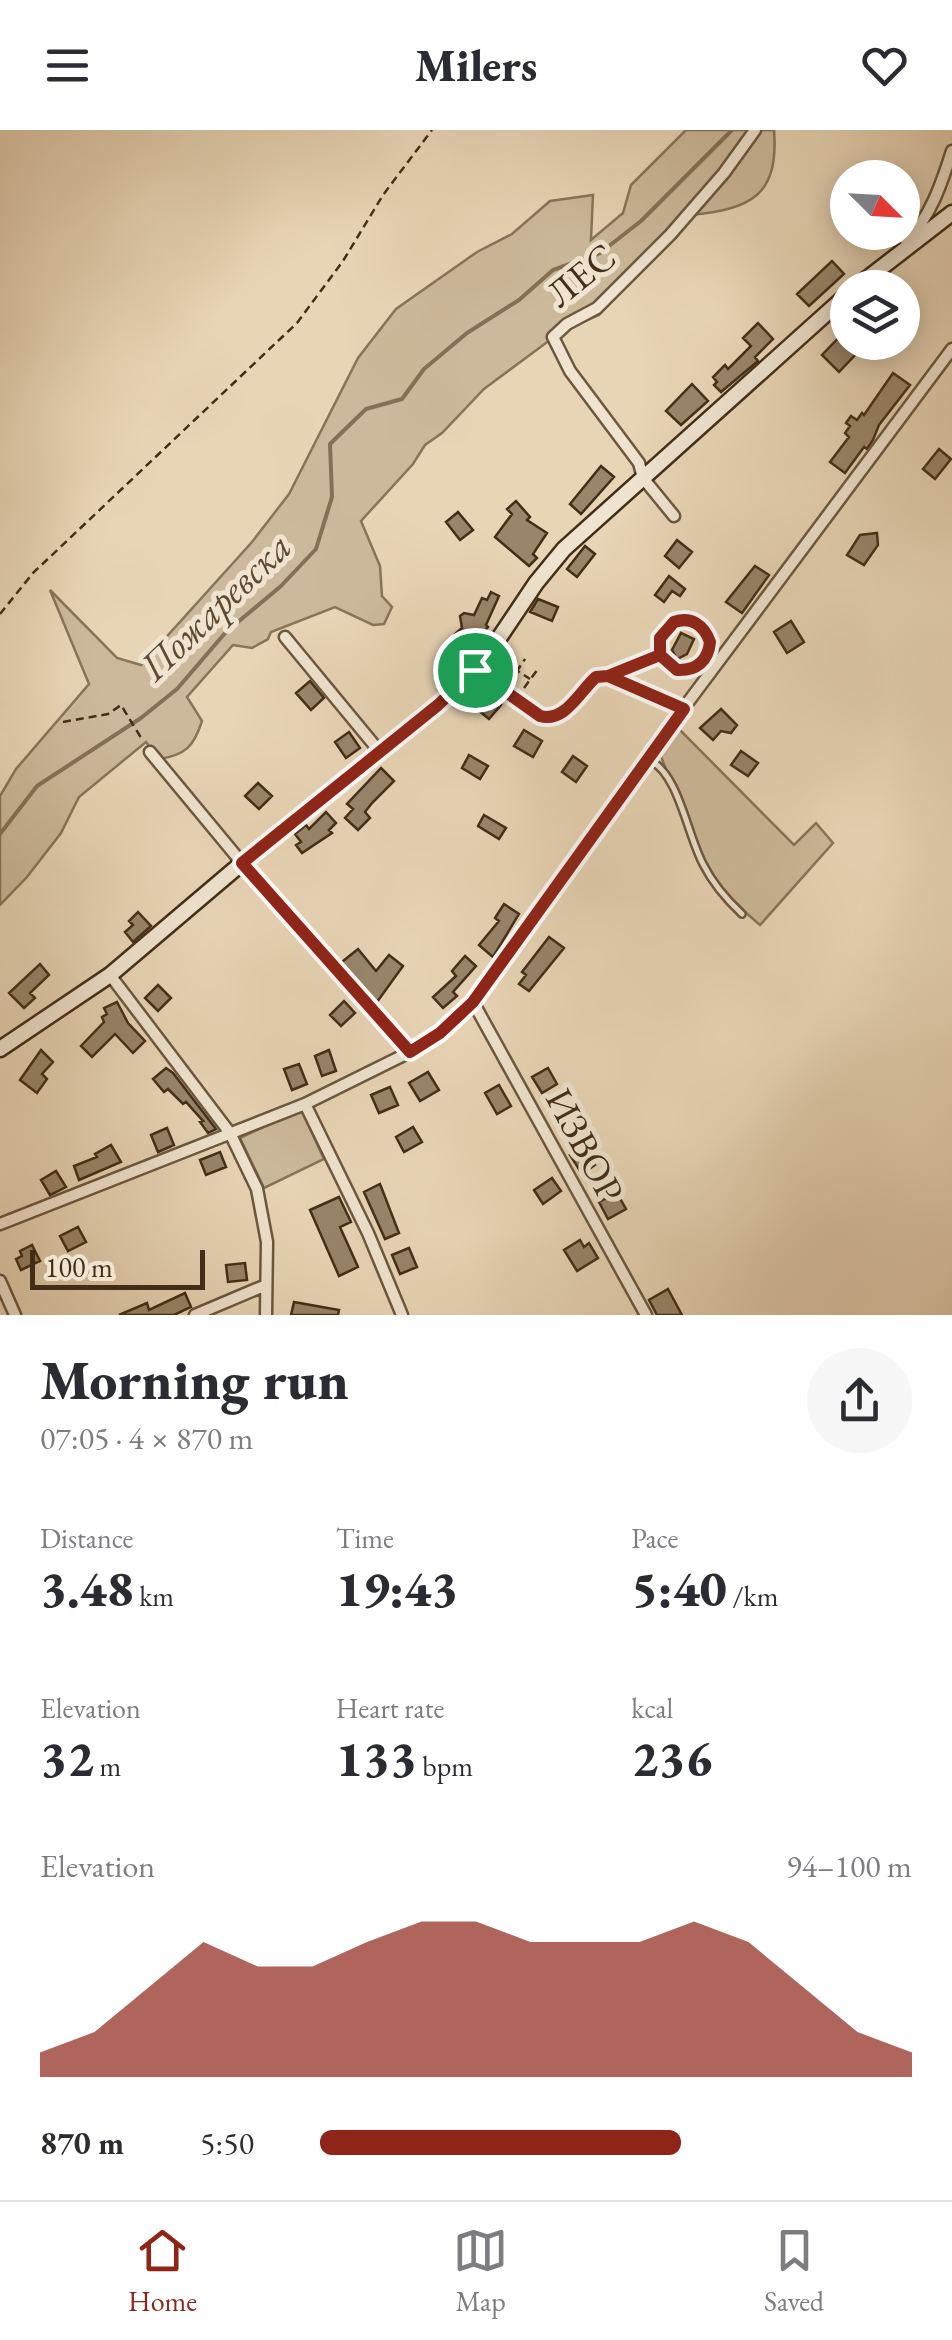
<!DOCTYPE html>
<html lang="en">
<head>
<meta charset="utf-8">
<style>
  body { margin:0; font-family:"EB Garamond",serif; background:#f7f7f7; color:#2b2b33; height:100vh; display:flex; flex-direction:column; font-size:38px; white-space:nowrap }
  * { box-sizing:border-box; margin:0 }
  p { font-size:32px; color:#7c7c81 }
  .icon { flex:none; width:55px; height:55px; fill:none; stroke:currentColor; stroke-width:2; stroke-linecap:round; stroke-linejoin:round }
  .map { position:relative; height:1185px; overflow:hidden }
  .drawer { display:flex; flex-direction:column; background:#fff; flex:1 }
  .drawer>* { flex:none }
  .needle { width:65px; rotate:114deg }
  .fabs { position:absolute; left:830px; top:30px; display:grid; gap:20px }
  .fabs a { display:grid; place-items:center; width:90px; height:90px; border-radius:50%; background:#fff; box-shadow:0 5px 25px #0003; font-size:50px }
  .scale { position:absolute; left:30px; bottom:25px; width:175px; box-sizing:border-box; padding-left:10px; border:5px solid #422e17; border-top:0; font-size:28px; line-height:35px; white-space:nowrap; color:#422e17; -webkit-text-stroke:8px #f0e4d0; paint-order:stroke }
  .pin { position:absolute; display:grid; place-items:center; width:85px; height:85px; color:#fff; margin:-42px; border:5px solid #fff; border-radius:50%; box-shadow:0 2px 10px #0007 }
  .round { display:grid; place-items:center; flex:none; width:105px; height:105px; border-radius:52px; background:#f7f7f7 }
  .overview { display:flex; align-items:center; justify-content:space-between; height:170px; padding:0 40px }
  h1 { font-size:55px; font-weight:800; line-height:75px }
  .stats { display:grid; grid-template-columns:repeat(3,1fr); gap:15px; height:170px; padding:10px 40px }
  .stats div { display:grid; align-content:center }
  .stats b { font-size:50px; font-weight:800 }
  .stats small { font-size:28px; font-weight:400 }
  .stats p { font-size:28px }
  .chart { height:280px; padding:20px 40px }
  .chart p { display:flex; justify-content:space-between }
  .chart svg { width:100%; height:180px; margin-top:10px; fill:#8f2418; opacity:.7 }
  ul { padding:0 40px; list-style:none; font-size:32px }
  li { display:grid; grid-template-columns:160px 120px 1fr; align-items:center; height:75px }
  li i { height:25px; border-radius:12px; background:#8f2418 }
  header { display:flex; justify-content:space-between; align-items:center; height:130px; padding:0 40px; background:#fff; font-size:45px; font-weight:800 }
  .tab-bar { display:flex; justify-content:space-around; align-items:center; height:140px; border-top:2px solid #e1e1e2; background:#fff; font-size:28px; color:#7c7c81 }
  .tab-bar a { display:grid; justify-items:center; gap:5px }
  .tab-bar .selected { color:#8f2418 }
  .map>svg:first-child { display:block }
  .green { fill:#ccb99b; stroke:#877459; stroke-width:2.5 }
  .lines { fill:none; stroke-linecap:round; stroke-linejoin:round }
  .stream { stroke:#847056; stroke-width:4 }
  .building { fill:#98856a; stroke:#422e17; stroke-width:2.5 }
  .lane-casing { stroke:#6c583f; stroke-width:10 }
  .street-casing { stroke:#6c583f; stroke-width:15 }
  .secondary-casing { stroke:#422e17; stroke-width:19 }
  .path { stroke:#422e17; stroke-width:2.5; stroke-dasharray:8 5; stroke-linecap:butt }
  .lane { stroke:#f0e4d0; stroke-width:5 }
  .street { stroke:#f0e4d0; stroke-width:10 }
  .secondary { stroke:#f0e4d0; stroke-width:14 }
  .route-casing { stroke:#fff; stroke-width:20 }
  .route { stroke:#8f2418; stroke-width:12 }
  .labels { text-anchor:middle; stroke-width:10; stroke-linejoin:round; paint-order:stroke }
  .street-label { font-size:38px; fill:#422e17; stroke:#f0e4d0 }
  .water-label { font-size:40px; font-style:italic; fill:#5e4a31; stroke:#f0e4d0 }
</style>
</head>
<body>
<header><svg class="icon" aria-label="menu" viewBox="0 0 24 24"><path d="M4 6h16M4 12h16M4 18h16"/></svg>Milers<svg class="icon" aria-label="heart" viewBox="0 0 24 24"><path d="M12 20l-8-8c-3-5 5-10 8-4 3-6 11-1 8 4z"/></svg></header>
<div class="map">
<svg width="952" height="1185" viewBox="0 0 952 1185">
  <rect width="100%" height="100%" fill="#e8d5b6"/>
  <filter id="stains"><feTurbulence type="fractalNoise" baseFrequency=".002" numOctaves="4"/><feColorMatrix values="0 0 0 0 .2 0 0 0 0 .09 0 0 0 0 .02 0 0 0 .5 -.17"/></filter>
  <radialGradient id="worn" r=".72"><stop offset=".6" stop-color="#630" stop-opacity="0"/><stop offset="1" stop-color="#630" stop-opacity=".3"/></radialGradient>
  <path class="green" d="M686 0H774C779 66 751 79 690 85L599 185 562 201 484 259 442 303 425 315 413 334 361 391 380 436 382 466 392 477 384 494 373 495 335 477 271 502 268 509 252 518 233 515 187 567 202 591C194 616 186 625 159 629L146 612 79 667 61 703 27 747 0 775V666L16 639 89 554 50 460 117 528 141 535 252 412 289 364 358 228 396 179 477 122 512 104 550 71 593 65 591 110 623 83 631 55Z
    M679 599 794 715 816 693 833 713 760 795 723 763 714 748 698 720 660 624Z
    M301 979 324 1029 264 1058 240 1008Z"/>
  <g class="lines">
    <path class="stream" d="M0 704 37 656 141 588 177 559 226 502 281 456 316 419 332 367 330 314 366 279 402 269 424 239 467 203 519 170 553 140 600 123 641 91 732 0"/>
  </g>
  <path class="building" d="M832 131 844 144 809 176 797 164Z
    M758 193 773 209 755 227 758 231 721 262 714 255 717 252 713 247 725 235 728 239 751 216 743 208Z
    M848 198V212L858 222 839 242 822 225Z
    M893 243 910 255 879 295 873 310 867 319 864 317 845 343 830 332 849 307 845 303 850 296 846 293 851 286 857 290 862 283 864 285Z
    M692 254 708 271 681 295 666 281Z
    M939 319 951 329 935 349 923 339Z
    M601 336 614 347 581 384 570 374Z
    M516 371 530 387 527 390 547 403 533 424 537 428 529 436 495 407 512 384 507 379Z
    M458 382 473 400 460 410 446 392Z
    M877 403 878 415 864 435 847 425 860 405Z
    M677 410 692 422 679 438 665 426Z
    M585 416 595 424 577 447 567 439Z
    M755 436 769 445 742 483 726 472Z
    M669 446 685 459 680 466 672 461 664 472 655 465Z
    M491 462 499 466 486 495 488 497 468 518 455 504 462 498 460 486 464 483 474 485 482 468 487 470Z
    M538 469 558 477 552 491 530 482Z
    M791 491 804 512 787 523 774 502Z
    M681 503 694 509 687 524 677 529 672 520Z
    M459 515 470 528 460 538 458 536 452 540 443 529Z
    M310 551 324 568 311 580 296 563Z
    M483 560 501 575 489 589 471 574Z
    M721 579 737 595 731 603 721 601 713 610 700 598Z
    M524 600 542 611 533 627 514 616Z
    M349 602 360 618 346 628 335 612Z
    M741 621 758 633 748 646 731 635Z
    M469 625 488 636 480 649 462 638Z
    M573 626 587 636 576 652 562 642Z
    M381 638 394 651 372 673 365 682 370 688 358 700 345 688 353 679 347 674Z
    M258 653 272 666 259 679 245 666Z
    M326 682 336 693 329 700 332 703 302 723 296 715 301 712 295 704 306 695 309 699Z
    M484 685 506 698 499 709 478 696Z
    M504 774 519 784 493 827 479 815 499 791 495 788Z
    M138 782 151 796 133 812 125 802 133 795 129 791Z
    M549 807 564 818 529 861 519 854 526 845 522 842Z
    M358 819 376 841 389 825 403 836 377 872 342 832Z
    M465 826 476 836 453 862 457 866 443 878 433 867 456 846 452 841Z
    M40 834 49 845 30 863 35 868 24 878 9 863Z
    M158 855 171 868 158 881 145 868Z
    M344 871 355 883 341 896 330 885Z
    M117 872 128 893 145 911 133 923 115 904 92 927 81 916 104 892 102 887 107 884 104 878Z
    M41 920 53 932 42 944 47 949 37 963 20 950Z
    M329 920 336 941 322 946 315 926Z
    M299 934 307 954 292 960 284 939Z
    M166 938 173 943 216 999 208 1003 200 992 203 991 186 972 183 974 168 959 164 962 153 949Z
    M548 938 557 954 542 963 532 947Z
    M428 942 439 960 420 971 409 953Z
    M499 955 511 976 497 984 485 963Z
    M390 957 398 975 379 983 371 965Z
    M413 997 422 1012 404 1022 396 1007Z
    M167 998 174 1015 158 1022 151 1005Z
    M111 1015 121 1032 79 1050 74 1036 97 1027 95 1024Z
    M584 1017 595 1035 582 1044 570 1025Z
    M220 1022 226 1037 206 1045 200 1030Z
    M56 1041 66 1057 50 1065 41 1050Z
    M552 1048 561 1061 543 1074 534 1060Z
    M380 1054 399 1103 385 1109 364 1062Z
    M617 1063 626 1079 608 1089 599 1072Z
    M339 1067 351 1092 340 1097 358 1137 339 1146 310 1080Z
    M78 1097 86 1112 68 1121 60 1106Z
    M580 1110 584 1117 589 1113 598 1128 577 1141 564 1120Z
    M32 1115 40 1131 21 1140 16 1129 22 1126 20 1121Z
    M409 1118 417 1137 400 1144 392 1125Z
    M245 1133 247 1150 228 1152 226 1135Z
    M668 1159 682 1185H657L649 1170Z
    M185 1163 191 1177 174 1185H119L147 1173 149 1180Z
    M294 1172 339 1180 338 1185H291Z"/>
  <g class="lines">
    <g class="lane-casing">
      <path id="lane" d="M650 630C679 645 687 704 703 734 713 754 726 769 742 784"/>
    </g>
    <g class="street-casing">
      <path id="street" d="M906 111C930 89 942 52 952 21
        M674 386 643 348 639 333 570 241 553 207 567 194 597 178 670 105 724 43 755 0
        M285 507 380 622
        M475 539 540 586C565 593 579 562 596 547L607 546 683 579
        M150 622 242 733 410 922
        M110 845 230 1003 257 1059 267 1112 266 1185
        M473 872 646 1185
        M305 974 368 1103 402 1185
        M0 1094 305 974 410 922 440 903 473 872 683 579 952 219
        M0 1151 15 1185
        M195 1185 266 1155"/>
    </g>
    <g class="secondary-casing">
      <path id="secondary" d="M855 158 952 83
        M0 919 110 845 242 733 438 575 487 526 536 453 564 419 848 164"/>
    </g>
    <path class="path" d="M0 484 33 443 297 193 343 131 383 65 432 0
      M659 515a25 25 0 1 1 50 0a25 25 0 1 1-50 0Z
      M502 531 530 549
      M623 540 660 525
      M509 553 525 529
      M524 558 538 539
      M63 592 108 584 121 575 143 611"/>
    <use href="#lane" class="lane"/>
    <use href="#street" class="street"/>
    <use href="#secondary" class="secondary"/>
  </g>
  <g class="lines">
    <g class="route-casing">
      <path id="route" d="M475 540 438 575 242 733 410 922 440 903 473 872 684 579 608 546 660 525V508L674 492C691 486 704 495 710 512 708 531 697 541 677 540L660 525 608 546 596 547C579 562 565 593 540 586L475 540"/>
    </g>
    <use href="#route" class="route"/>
  </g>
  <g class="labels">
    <g class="street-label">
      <text transform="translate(581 145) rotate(-39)" y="13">ЛЕС</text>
      <text transform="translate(585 1015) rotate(62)" y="13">ИЗВОР</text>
    </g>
    <g class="water-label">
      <text transform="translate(215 476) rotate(-44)" y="14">Пожаревска</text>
    </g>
  </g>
  <rect width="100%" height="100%" filter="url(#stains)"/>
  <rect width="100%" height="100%" fill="url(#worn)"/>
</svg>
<div class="fabs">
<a><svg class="needle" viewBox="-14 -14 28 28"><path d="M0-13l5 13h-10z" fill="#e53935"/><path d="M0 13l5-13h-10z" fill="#7c7c81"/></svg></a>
<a><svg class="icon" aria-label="layers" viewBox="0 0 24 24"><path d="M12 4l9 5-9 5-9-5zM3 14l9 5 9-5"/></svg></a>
</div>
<div class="scale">100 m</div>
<div class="pin" style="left:475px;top:540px;background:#1e9e55"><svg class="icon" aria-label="arrive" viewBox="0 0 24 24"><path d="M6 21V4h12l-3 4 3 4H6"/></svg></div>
</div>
<section class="drawer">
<div class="overview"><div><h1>Morning run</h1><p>07:05 · 4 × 870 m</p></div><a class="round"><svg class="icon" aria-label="share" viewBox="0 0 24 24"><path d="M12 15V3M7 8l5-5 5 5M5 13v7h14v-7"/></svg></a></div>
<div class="stats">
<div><p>Distance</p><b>3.48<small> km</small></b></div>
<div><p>Time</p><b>19:43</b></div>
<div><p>Pace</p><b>5:40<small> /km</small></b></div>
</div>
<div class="stats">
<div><p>Elevation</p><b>32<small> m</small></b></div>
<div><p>Heart rate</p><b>133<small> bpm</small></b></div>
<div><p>kcal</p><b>236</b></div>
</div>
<div class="chart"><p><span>Elevation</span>94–100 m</p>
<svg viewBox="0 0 160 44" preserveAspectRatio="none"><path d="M0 44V38L10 33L20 22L30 11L40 17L50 17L60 11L70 6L80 6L90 11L100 11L110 11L120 6L130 11L140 22L150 33L160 38V44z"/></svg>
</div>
<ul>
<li><b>870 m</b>5:50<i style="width:61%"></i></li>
</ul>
</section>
<nav class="tab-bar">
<a class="selected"><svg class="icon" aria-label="home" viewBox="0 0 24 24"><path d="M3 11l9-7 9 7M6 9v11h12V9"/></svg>Home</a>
<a><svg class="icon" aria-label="map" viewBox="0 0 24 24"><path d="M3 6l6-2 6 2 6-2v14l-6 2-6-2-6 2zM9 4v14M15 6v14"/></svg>Map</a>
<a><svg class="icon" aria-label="saved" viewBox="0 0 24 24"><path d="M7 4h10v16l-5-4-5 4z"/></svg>Saved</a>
</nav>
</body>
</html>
